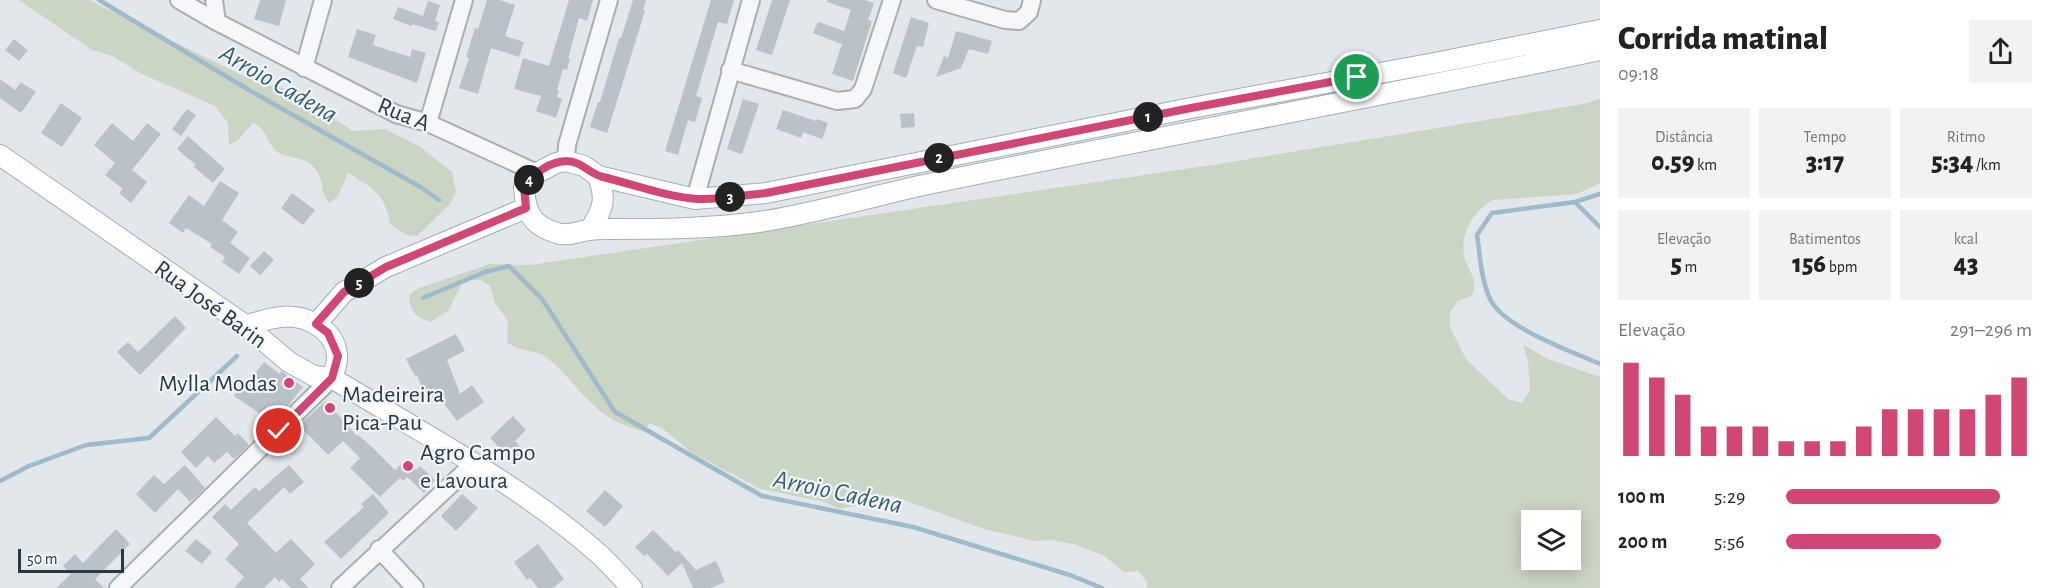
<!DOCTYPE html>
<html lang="pt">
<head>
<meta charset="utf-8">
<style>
  body { margin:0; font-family:"Alegreya Sans",sans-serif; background:#f2f2f2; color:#222; height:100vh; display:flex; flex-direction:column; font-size:22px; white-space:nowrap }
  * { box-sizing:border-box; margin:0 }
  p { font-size:20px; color:#767676 }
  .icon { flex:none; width:33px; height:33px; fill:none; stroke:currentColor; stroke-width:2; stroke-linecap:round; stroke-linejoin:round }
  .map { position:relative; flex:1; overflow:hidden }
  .sheet { display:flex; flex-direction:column; background:#fff; width:450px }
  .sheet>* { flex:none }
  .tools { position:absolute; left:1521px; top:510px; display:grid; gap:12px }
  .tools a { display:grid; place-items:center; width:60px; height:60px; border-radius:0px; background:#fff; box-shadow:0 3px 15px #0003; font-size:30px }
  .scale { position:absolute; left:18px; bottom:15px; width:106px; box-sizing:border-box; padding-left:6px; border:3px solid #2a3843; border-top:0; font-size:16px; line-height:21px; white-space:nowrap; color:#2a3843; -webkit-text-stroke:4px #f2f6f8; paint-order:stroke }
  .pin { position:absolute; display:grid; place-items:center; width:51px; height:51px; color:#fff; margin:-26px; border:3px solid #fff; border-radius:50%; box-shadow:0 2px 6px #0007 }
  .km { position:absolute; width:30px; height:30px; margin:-15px; border-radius:50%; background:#222; color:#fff; font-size:16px; line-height:30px; text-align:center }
  .round { display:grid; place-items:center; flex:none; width:63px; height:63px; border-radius:0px; background:#f2f2f2 }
  .head { display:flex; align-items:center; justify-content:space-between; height:102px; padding:0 18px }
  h1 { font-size:33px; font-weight:800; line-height:45px }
  .stats { display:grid; grid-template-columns:repeat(3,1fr); gap:9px; height:102px; padding:6px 18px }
  .stats div { display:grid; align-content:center; border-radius:0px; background:#f2f2f2; text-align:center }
  .stats b { font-size:26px; font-weight:800 }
  .stats small { font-size:16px; font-weight:400 }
  .stats p { font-size:16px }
  .chart { height:168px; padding:12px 18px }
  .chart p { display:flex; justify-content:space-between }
  .chart svg { width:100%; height:108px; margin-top:6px; stroke:#d04773; stroke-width:6 }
  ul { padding:0 18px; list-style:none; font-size:20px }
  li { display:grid; grid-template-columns:96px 72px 1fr; align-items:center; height:45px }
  li i { height:15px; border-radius:8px; background:#d04773 }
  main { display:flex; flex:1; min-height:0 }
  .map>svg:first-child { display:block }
  .green { fill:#cbd5c3; fill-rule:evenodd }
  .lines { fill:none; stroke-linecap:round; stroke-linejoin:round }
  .stream { stroke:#9dbbcb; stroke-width:4.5 }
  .building { fill:#bac1c8 }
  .minor-casing { stroke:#a7afb5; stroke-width:20 }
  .major-casing { stroke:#a2aeb7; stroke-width:22 }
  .minor { stroke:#f5f7f9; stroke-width:16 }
  .major { stroke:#fff; stroke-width:20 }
  .route-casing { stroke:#fff; stroke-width:12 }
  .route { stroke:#d04773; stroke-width:8 }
  .poi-dot { fill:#d04773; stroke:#f2f6f8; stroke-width:2 }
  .labels { text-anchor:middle; stroke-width:4.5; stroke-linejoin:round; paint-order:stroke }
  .street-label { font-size:24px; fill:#2a3843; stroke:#f2f6f8 }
  .poi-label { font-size:24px; fill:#2a3843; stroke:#f2f6f8; text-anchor:start }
  .water-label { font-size:26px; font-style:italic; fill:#335e78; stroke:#f2f6f8 }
</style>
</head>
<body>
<main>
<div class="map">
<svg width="1600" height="588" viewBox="0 0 1600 588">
  <rect width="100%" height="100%" fill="#e2e7eb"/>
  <path class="green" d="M19 0H89L260 84 280 87 298 95 353 131 385 129 419 146 452 172 456 192 450 204 417 236 406 235 390 224C386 195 372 187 348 173L338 196 330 203C318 190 325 184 318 173 308 156 296 160 281 154 266 147 270 131 253 123L238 140 229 145 228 123 215 106 142 74 112 56 92 50Z
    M1600 99V183L1577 194 1493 200C1474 210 1460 233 1464 255 1465 264 1473 273 1474 282 1475 286 1473 292 1472 296L1458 301 1450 312V327L1466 359 1508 399 1522 403 1530 390 1528 360 1523 345 1548 359 1600 377V588H1146L1148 583 1138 571 1124 572 1103 555 1073 544 1051 540 1036 541 984 529 890 495 870 503 839 509 825 502 761 489 692 453 662 428 649 423 645 432C591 419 584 388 546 357 536 349 520 353 507 342L508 321 495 303 490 286 481 280H470L461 285 448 311 430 322C414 316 411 313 409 295L419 288 490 264 530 265 1219 164 1583 104ZM1532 520H1570V560H1532Z"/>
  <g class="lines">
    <path class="stream" d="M99 0 249 90 422 188 439 200
      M1600 194 1575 202 1492 213 1477 235C1480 256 1481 279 1490 299 1504 328 1571 351 1600 364
      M1575 202 1600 227
      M423 298 485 272 509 266 542 299 615 412 762 496 913 527 1070 575 1102 588
      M0 481 29 466 86 445 149 438 237 356"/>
  </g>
  <path class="building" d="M260 0H286L279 26 254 19Z
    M487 0H500L515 5 505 36 524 42 519 57 491 48 478 94 459 88 469 58 466 57 475 28 478 29Z
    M569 0H593L587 21 579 18 568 59H570L567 70 563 69 557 90 559 91 557 97 562 99 556 118 536 111 541 96 514 89 523 58 549 66Z
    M633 0H646L643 10 645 11 607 133 590 127 598 102H600L619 38H621Z
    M711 0H734L727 24 718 22 696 96 702 98 695 122 688 120 678 155 665 151Z
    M772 0H790L772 55 756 50Z
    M827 0H865L874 3 868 20 872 21 853 81 832 74 842 44 813 33 818 22 844 31 851 10 827 2Z
    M428 1 440 5 435 21 439 22 436 31 412 24 411 26 393 19 398 7 423 16Z
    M911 17 929 23 923 47 917 46 906 78 893 73Z
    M357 29 376 35 373 45 410 57 412 49 426 53 417 83 348 57Z
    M956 31 992 41 988 54 969 49 961 68 936 77 944 56 948 58Z
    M14 39 28 50 19 61 5 50Z
    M0 79 15 90 21 82 36 92 21 113 0 98Z
    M743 99 759 104 742 154 727 149Z
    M61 103 82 118 62 147 41 133Z
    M187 109 196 115 181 136 172 129Z
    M783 110 816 121 817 119 828 123 822 139 803 132 801 138 776 129Z
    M914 113 915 127 901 128 900 114Z
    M112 123 133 141 147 123 161 134 132 170 147 182 131 203 119 193 123 189 105 175 115 163 94 145Z
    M188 136 225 169 213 183 194 167 196 165 177 149Z
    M220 181 239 193 222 220 238 232 230 243 250 258 239 274 222 262 225 257 210 247 212 244 186 228 183 233 169 223 189 195 204 206Z
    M292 193 315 210 303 225 281 208Z
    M264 251 274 260 260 275 250 266Z
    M175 316 186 328 140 375 117 352 128 342 138 352Z
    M456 334 465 351 447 360 460 394 472 385 484 402 457 421 439 397 427 401 417 375 415 376 406 359Z
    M264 362 280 374 281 371 303 387 286 408 283 405 272 422 234 396 243 382 246 385Z
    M326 401 357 436 358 435 371 446 395 470 406 459 416 470 420 466 435 480 424 493 407 477 403 481 400 478 380 497 350 468 360 458 343 441 328 455 299 425Z
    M513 416 526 430 515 441 524 451 513 461 490 438Z
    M216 417 235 436 238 433 249 445 234 459 227 452 214 463 208 456 196 468 181 452Z
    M185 465 205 488 190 502 178 489 155 513 136 494 154 475 164 484Z
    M289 465 304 482 290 494 284 487 247 523 276 553 291 539 315 564 300 579 309 588H291L282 579 279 582 275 577 264 588H234L244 577 225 559 239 544 212 517 225 504 231 510 255 487 259 491Z
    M605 490 623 506 605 527 586 511Z
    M373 494 389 513 341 559 324 542 364 507 361 504Z
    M462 494 478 508 456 531 441 516Z
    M116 529 130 544 95 579 104 588H56L71 574 63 566 75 554 83 563Z
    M653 530 676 552 678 550 696 570 716 561 725 582 710 588H693L682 563 668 576 647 554 644 556 635 547Z
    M196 539 212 552 202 564 185 551Z
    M538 544 564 579 553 588H538L530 578 527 580 514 562Z"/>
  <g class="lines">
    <g class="minor-casing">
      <path id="minor" d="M179 0 217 22 396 114 428 123 537 173
        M214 0 217 22
        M936 0 1005 20 1019 21 1029 12 1032 0
        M304 68 323 0
        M730 70 837 101 855 99 863 89 892 0
        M428 123 464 0
        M566 161 567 145 609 0
        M695 199 751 0
        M379 549 415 588
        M118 588 332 378
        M340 588 473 464"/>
    </g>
    <g class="major-casing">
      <path id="major" d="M1600 30 1440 62 1191 108 766 193 695 199 598 176 584 166 566 161 556 163 537 173 524 187C525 212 532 226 557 233 569 237 578 231 590 230 595 229 601 229 607 229 657 229 709 229 759 222 813 214 866 198 919 186 1146 139 1373 98 1600 50
        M0 155 245 325 289 362 314 376 332 378C420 432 523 486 600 555 611 565 621 577 632 588
        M590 230C603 208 607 201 598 176
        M316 324 344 292 386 267 526 208
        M245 325C257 323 269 318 281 317 305 314 335 329 337 355 338 362 334 372 332 378"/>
    </g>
    <use href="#minor" class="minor"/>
    <use href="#major" class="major"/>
  </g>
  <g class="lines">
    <g class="route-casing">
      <path id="route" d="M279 431 332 378 338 356 328 333 316 324 344 292 386 267 526 208 524 187C534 174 548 162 566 161 582 161 589 174 603 177 632 184 667 197 697 199 720 200 744 195 766 193L1191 108 1357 77"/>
    </g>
    <use href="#route" class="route"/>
  </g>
  <g class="poi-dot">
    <circle cx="289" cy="383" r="6"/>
    <circle cx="330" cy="408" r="6"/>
    <circle cx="408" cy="466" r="6"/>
  </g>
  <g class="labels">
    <g class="street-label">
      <text transform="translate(404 114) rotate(22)" y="8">Rua A</text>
      <text transform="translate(211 304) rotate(36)" y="8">Rua José Barin</text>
    </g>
    <g class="poi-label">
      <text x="277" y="391" text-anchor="end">Mylla Modas</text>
      <text x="342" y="402">Madeireira<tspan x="342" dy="28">Pica-Pau</tspan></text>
      <text x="420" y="460">Agro Campo<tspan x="420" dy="28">e Lavoura</tspan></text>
    </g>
    <g class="water-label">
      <text transform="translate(279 83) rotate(30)" y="9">Arroio Cadena</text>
      <text transform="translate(838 491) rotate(12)" y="9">Arroio Cadena</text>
    </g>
  </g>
</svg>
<div class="tools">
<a><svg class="icon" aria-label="layers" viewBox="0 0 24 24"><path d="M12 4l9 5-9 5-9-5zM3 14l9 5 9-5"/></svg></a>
</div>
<div class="scale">50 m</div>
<div class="pin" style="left:1357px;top:77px;background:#1e9e55"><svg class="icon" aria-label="arrive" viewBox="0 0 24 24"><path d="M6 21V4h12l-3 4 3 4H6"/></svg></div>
<div class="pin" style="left:279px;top:431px;background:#d93025"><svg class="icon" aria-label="check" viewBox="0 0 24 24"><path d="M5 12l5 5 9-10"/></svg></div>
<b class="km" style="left:1148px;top:117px">1</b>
<b class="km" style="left:939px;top:158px">2</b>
<b class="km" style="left:730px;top:197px">3</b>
<b class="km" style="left:529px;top:180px">4</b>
<b class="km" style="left:359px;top:283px">5</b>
</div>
<section class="sheet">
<div class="head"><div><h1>Corrida matinal</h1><p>09:18</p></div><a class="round"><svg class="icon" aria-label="share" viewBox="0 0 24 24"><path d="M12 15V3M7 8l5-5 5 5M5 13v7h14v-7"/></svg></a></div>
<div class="stats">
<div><p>Distância</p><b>0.59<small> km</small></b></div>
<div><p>Tempo</p><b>3:17</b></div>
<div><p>Ritmo</p><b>5:34<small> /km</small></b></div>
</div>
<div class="stats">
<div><p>Elevação</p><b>5<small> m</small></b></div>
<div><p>Batimentos</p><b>156<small> bpm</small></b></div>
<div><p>kcal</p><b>43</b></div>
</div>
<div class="chart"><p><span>Elevação</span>291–296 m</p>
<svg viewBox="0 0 160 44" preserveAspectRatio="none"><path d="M5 44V6M15 44V12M25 44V19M35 44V32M45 44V32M55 44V32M65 44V38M75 44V38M85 44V38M95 44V32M105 44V25M115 44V25M125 44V25M135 44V25M145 44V19M155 44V12"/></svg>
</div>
<ul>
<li><b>100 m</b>5:29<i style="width:87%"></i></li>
<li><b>200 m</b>5:56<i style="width:63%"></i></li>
</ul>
</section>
</main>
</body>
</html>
